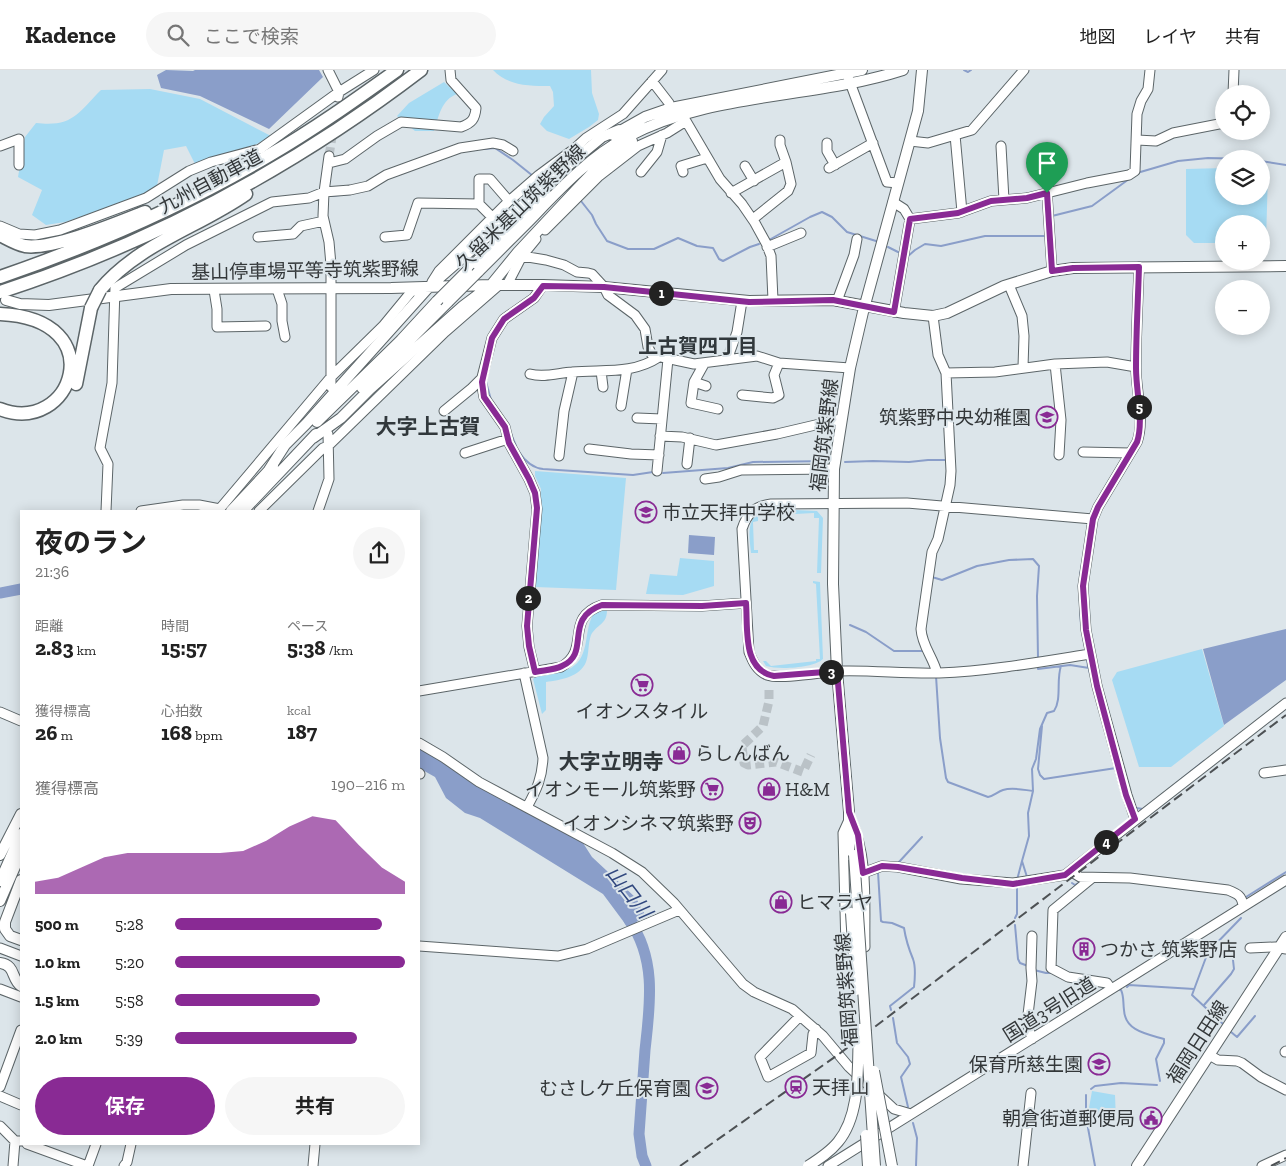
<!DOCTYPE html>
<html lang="ja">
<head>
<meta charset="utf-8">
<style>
  body { margin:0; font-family:"Zilla Slab","Noto Sans JP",serif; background:#f6f6f6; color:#222; height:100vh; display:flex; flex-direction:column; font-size:19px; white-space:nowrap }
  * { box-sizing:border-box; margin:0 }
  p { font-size:16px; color:#767676 }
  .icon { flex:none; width:28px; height:28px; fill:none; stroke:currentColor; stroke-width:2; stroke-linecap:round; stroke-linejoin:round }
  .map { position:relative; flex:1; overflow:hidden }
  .details { position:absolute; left:20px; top:440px; width:400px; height:635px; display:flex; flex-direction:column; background:#fff; border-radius:0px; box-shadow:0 2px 12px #0003 }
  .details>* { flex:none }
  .fabs { position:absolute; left:1215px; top:15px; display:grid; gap:10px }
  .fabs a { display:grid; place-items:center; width:55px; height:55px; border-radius:50%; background:#fff; box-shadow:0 2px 12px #0003; font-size:25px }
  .pin { position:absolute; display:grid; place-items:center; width:42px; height:42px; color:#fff; margin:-51px -21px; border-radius:50% 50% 50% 0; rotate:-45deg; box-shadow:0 0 5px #0007 }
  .pin .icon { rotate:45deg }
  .km { position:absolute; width:25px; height:25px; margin:-12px; border-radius:50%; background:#222; color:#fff; font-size:14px; line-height:25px; text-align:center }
  .round { display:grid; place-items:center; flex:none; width:52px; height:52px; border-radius:26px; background:#f6f6f6 }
  .summary { display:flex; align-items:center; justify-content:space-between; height:85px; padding:0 15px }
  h1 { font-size:28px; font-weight:700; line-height:38px }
  .stats { display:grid; grid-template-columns:repeat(3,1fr); gap:8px; height:85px; padding:5px 15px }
  .stats div { display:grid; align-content:center }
  .stats b { font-size:21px; font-weight:700 }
  .stats small { font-size:14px; font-weight:400 }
  .stats p { font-size:14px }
  .chart { height:140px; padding:10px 15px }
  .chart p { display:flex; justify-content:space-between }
  .chart svg { width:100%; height:90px; margin-top:5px; fill:#892a94; opacity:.7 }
  .primary-button { display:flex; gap:10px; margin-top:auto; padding:10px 15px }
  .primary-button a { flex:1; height:58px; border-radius:30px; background:#892a94; color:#fff; font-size:20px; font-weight:700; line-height:58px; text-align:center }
  .primary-button a+a { background:#f6f6f6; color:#222 }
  ul { padding:0 15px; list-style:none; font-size:16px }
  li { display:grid; grid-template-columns:80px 60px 1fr; align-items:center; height:38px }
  li i { height:12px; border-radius:6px; background:#892a94 }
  header { display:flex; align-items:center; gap:30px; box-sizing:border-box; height:70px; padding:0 25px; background:#fff; border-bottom:1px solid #e0e0e0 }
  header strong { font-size:24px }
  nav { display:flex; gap:28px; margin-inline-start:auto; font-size:18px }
  .search { width:350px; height:45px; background:#f6f6f6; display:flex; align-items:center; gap:12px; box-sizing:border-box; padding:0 18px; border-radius:28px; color:#767676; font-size:19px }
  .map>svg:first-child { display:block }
  .green { fill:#a6dbf3 }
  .water { fill:#8a9ec9 }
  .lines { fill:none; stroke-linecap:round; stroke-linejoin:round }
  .stream { stroke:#8a9ec9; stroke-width:2 }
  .river { stroke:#8a9ec9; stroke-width:11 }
  .minor-tunnel { stroke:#bac2c7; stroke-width:9; stroke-dasharray:9 4.5; stroke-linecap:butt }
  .minor-casing { stroke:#5c6568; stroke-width:11 }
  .major-casing { stroke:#5c6568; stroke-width:12 }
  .highway-casing { stroke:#5c6568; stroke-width:15 }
  .minor { stroke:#fff; stroke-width:9 }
  .major { stroke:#fff; stroke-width:10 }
  .highway { stroke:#fff; stroke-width:12 }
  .rail { stroke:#4d5154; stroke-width:2; stroke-dasharray:10 5; stroke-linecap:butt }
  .major-bridge-casing { stroke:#5c6568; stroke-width:12; stroke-linecap:butt }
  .highway-bridge-casing { stroke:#5c6568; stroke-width:15; stroke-linecap:butt }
  .major-bridge { stroke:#fff; stroke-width:10 }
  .highway-bridge { stroke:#fff; stroke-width:12 }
  .route-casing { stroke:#fff; stroke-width:10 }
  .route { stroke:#892a94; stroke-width:6 }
  .labels { text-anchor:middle; stroke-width:4; stroke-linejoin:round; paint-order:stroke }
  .street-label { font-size:19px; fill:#333739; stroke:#dce5ea }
  .poi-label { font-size:19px; fill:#333739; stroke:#dce5ea; text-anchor:end }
  .neighbourhood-label { font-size:20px; font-weight:bold; fill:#31383c; stroke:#dce5ea }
  .water-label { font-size:20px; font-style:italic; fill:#30477e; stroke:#dce5ea }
  .quarter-label { font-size:21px; font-weight:bold; fill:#31383c; stroke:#dce5ea }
</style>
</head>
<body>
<header>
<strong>Kadence</strong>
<div class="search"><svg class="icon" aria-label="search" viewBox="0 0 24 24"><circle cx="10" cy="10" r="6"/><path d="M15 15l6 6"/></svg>ここで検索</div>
<nav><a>地図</a><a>レイヤ</a><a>共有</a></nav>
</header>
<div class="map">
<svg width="1286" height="1096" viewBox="0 0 1286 1096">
  <rect width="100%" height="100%" fill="#dce5ea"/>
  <path class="green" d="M493 0H591L592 23 599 44 598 50 589 57 569 69 547 61 540 54 544 47 554 36 553 22 550 16C529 16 508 16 493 0Z
    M444 12 457 24C441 30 439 46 434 61H415L397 46 409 33Z
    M150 19 200 29 271 66 242 82 196 96 186 76 164 80 156 121 65 152 46 155 32 145 42 120 18 107 25 67 36 53C73 57 77 44 101 20Z
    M1224 98V126H1261V101L1268 102 1266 172H1261V154H1224V173H1194L1186 165V99Z
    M535 401 626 408 616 520 535 517 541 419 535 406Z
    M770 439 817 441 823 448 821 503H817L819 448H814V443L758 446V451L753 452 754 480H758V483H751C749 463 745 444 770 439Z
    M680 488 714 491V516L683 525 646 524 650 504 677 506Z
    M813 511 820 512 823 589C814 598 779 600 766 596L763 591H766L771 596 816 591V589H820L816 514 813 513Z
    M607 540C607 555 597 554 591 565 588 573 589 584 586 592 580 607 560 610 546 612V640L542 644 533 609C543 600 560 604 571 598 591 586 583 560 594 543Z
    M1202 579 1224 656 1171 697H1139L1112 610 1117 602Z
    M1092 1021 1115 1025 1116 1050 1091 1047 1089 1038Z"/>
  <path class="water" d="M166 0 193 1 195 0H319L323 7 269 59 200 26 161 18 157 5Z
    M689 465 715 467 714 485 688 483Z
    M1286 559V610L1224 655 1203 579Z
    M419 677 562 758 583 773 592 787 636 828 647 848 626 855 603 824 480 748 465 743 446 728 435 707 419 698Z"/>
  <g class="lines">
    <path class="stream" d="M964 0 968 2 971 0
      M484 79 495 78 513 90 533 106
      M1261 91 1286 95
      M1137 103 1178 91 1208 88 1251 89
      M331 126 349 124
      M581 131 592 145 596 154 607 171 628 179H654L678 168 697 176 713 178 719 189 723 191 750 177 759 174
      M1052 146 1092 136 1129 109
      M769 170 810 147 822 142 832 147 847 162 876 171
      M888 177 898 182
      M907 187 915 180 925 174 941 176 985 166H1045V148
      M1132 307 1135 335
      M485 308 491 330
      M511 364 516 376
      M519 382C525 391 532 398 543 399L633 405 653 402
      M845 392 873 391 909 392 928 390H948
      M663 403 728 398 753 392 829 391
      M934 496 932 507 942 510 977 496 1009 490 1033 489 1039 496 1037 526 1038 588
      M1080 505 1083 490
      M1080 535 1081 555
      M850 555 866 562 894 581H923L925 582
      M1083 567 1086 581
      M1087 589 1088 597
      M1038 596V599L1070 595 1089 598 1090 604
      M936 606 940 668 946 708 948 712 988 727C994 726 997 722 1003 720 1013 717 1024 720 1033 721
      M1042 656 1038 699 1040 705 1044 709 1116 698
      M1159 727 1204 691
      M1136 738 1143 739
      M899 792 922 767
      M878 802 881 851 883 852 892 853 904 858C906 871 908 877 913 889 916 897 915 908 914 917L890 936 891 940
      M1027 807 1022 791 1029 766 1028 743 1033 721 1032 699 1036 689 1040 659 1047 643 1054 641C1062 629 1056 610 1061 596
      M1017 810 1022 791
      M1072 813 1075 815 1080 812
      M1246 827 1286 802
      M1015 848 1017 844V815
      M1015 855 1018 889 1020 893 1028 896
      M1034 900 1046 903H1054
      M1127 917 1129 915 1194 919
      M1116 919 1121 920C1124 926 1123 933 1124 940 1125 961 1147 964 1164 969V973L1156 989 1160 1011
      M1204 935 1231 904 1234 899 1233 890
      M893 948 897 973 908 987 910 994 901 1007 908 1037
      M1223 954 1192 925 1208 882 1241 848
      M1231 962 1237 967 1255 946
      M1091 1019 1095 1016 1121 1013 1157 1015
      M1086 1025V1047L1095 1096
      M913 1053 917 1068 916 1096"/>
    <path class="river" d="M0 523 21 519
      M629 850C657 889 650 935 645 980 643 1008 641 1036 639 1064L642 1086 646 1096"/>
    <path class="minor-tunnel" d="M329 86 338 29
      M769 620V631L763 656 742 676 744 693 748 695 776 692 803 702 811 685"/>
    <g class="minor-casing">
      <path id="minor" d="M328 0 339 22 338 27
        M848 7 887 112 898 113
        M652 11 669 33
        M1233 24 1234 0
        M955 65 962 142
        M1137 70 1156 71 1173 63 1224 53
        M910 71 928 73 972 60 1024 0
        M827 73V81L835 95
        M0 76 19 69V95
        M1001 76 1004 130
        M329 86 324 122 323 146 329 172 331 195V317
        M329 93 345 89 377 66 401 52 461 57C472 53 475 49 476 38L451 10 450 0
        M745 96 754 111
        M829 98 873 73
        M641 102 657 82 662 65
        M683 102 681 96 707 88
        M731 123 786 92 780 75V70
        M1047 123 1052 201
        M893 132 904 139 910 149 958 143 991 131 1027 128 1087 113 1129 105 1135 101 1137 44 1141 31 1148 19 1150 0
        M479 134V109H490L509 131
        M753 149 788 121 791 114 786 92
        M0 156 19 164 35 165 60 160 146 128 189 101 211 92 260 79 339 22 374 0
        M545 160 598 107 638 76 667 63 686 51 720 109 742 134 755 153 766 173 771 186 773 230
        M258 167 293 164 301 156 324 151
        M385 167 407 165 418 133 479 134 492 147
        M767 177 801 163
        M522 186 546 190 564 195 577 202 588 203 592 204 604 217 608 225 635 245 645 259 648 277 652 285 694 294 757 286 779 293 850 298
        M432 212 439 201 509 131 539 105 574 79 586 68 623 44 662 0
        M507 215 522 186 536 169
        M1009 215 1022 246 1024 266 1023 297
        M277 219 282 234V251L285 267
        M214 220 217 239V257L266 256
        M837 231 854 185 857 169
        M894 242 910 149
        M933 246 938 285 946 303 951 401 950 415 938 469 932 482 921 559C922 576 933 587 937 603
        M727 290 737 262 742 231
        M704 294 694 312 706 316
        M1055 294 1061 350 1059 385
        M601 301 603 317
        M946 303 995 302 1055 294 1107 292 1136 297
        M530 304C544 308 558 303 572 302 602 299 632 305 659 287
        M694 312 691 333 718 339
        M742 325 773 328 779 325 774 305 779 293
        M621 336 627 299
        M444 341 472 318 482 308
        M637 348 662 349
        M660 366 682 367 716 375 777 364 841 349
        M589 379 631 384 659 385
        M1083 382 1130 383
        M465 383 508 369
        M559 386 564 341 573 302
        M687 394 690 368
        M657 401 668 289
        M705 409 719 407 741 400 834 399
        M106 441 108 394 100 378 112 313 115 218 186 175 272 132 309 128 324 122 350 120 368 116 386 105 460 78 493 73 503 75 513 81
        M141 441 183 435H199L220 439
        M218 441 331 307 383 256 411 222 422 219
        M259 441 323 378 328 376 445 262 499 215
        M318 441 329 409 328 364
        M1090 584C1040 592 990 601 939 603 906 604 873 600 840 601 823 602 781 610 767 605 757 601 753 592 749 582L742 459C747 443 755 436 771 434L907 433 1093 449
        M535 602 529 577 527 556 537 439 535 423 529 409 509 373 505 357 484 327 481 311 492 268 504 249 534 228 543 215
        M524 603 543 688C542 708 537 719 527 737
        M419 621 561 597C592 579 563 548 602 535L702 536 746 533
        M0 642 21 651
        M419 673 443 687 479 712 612 783 642 802 674 833 743 914 754 922 792 939 823 966 849 997 894 1039 911 1044
        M419 703 420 704
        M1264 703 1286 700
        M1135 749 1127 725 1097 616 1086 560 1083 516 1093 449 1098 437 1137 372C1145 350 1136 322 1136 298 1136 264 1138 231 1139 197
        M848 752 843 763 846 878 865 877C864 836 869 788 851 750
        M1070 801 1080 807 1130 808 1228 820C1238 824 1242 826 1243 836
        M863 803 882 796 898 797 961 809 1013 813 1065 805 1286 633
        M1092 808 1053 840 1051 898 1068 907 1107 913 1111 919
        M1032 866 1031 898 1032 911 1027 953 1032 969
        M419 876 558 886 587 879 679 840
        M0 878 21 886
        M1250 878 1275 877 1286 879
        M0 919 21 927
        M800 946 760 987 768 1007 811 983 813 964 816 959
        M1285 982 1286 981
        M1209 985 1218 990 1237 991 1242 993 1261 1007 1286 1020
        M0 1017 21 960
        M0 1026 21 1035
        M0 1056 15 1071H21
        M27 1074 87 1096
        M13 1096 15 1071
        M88 1096 96 1074
        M124 1096 127 1092 131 1074
        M313 1096 315 1074
        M828 1096 1286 810
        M1023 1096 1031 1023
        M1262 1096 1286 1085"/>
    </g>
    <g class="major-casing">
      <path id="major" d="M613 65 645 47 671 38 862 0
        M467 201 546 124
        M478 202C495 185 512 168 529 151 558 121 589 87 627 67 712 22 813 29 903 0
        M6 230 20 234 49 235 171 219 391 218 491 215H543L604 217 749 231 833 230 904 243 933 246 947 243 1004 216 1052 201 1073 198 1286 196
        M362 318 448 232
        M317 352 401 270 437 231
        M313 368 341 348 370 319 463 236 491 215 518 182 577 119 603 92 632 71
        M269 400 285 375 306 354 429 217 579 86 602 67 619 60
        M231 441 273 396
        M243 441 316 364
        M0 785 21 744
        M849 785V742L837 601 833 514 834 399 850 298 863 242 918 41 922 0
        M21 810 5 852V859L10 866 21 870
        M0 811 21 764
        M0 831 21 783
        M0 893C16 895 11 909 21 916
        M1137 1096 1286 867"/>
    </g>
    <g class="highway-casing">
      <path id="highway" d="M0 165C8 169 16 174 25 176 53 180 117 153 145 142
        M0 207C93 175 184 136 268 86 313 60 355 30 397 0
        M100 220C138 174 199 157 246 124
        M0 222C152 173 294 97 421 0
        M0 244C114 249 72 367 0 339
        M76 314 91 238"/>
    </g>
    <use href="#minor" class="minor"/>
    <use href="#major" class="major"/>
    <use href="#highway" class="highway"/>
    <path class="rail" d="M680 1096 839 984 1286 645
      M1271 1096 1286 1088"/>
    <g class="major-bridge-casing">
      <path id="major-bridge" d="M437 231 467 201
        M448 232 478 202
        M854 785 875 1096
        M851 843 856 920
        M874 1001 892 1096
        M866 1065 868 1096
        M808 1096C819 1089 830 1082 838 1072 862 1043 857 994 859 959"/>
    </g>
    <g class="highway-bridge-casing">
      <path id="highway-bridge" d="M91 238 100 220"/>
    </g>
    <use href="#major-bridge" class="major-bridge"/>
    <use href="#highway-bridge" class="highway-bridge"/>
  </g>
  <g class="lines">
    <g class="route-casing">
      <path id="route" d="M1047 123 1052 201 1073 198 1139 197C1138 231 1136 264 1136 298 1136 322 1144 351 1137 372L1098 437 1093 449 1083 516 1086 560 1097 616 1126 725 1135 749 1065 805 1013 814 962 808 898 797 882 796 863 803 858 765 849 742 837 601 774 606C742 600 748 559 746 533L702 536 602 535C562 549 592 583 562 596 554 600 544 600 535 602L529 576 527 556 537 438 535 423 529 409 509 373 505 357 484 327 482 312 492 268 504 249 534 228 543 216 604 217 749 232 833 230 894 242 910 149 958 143 991 131 1027 128Z"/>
    </g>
    <use href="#route" class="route"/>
  </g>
  <defs>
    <g id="school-ring" transform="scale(1.125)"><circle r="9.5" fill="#dce5ea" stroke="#892a94" stroke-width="1.5"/><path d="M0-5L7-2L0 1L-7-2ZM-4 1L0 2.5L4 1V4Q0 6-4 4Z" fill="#892a94"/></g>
    <g id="supermarket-ring" transform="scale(1.125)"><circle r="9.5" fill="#dce5ea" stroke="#892a94" stroke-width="1.5"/><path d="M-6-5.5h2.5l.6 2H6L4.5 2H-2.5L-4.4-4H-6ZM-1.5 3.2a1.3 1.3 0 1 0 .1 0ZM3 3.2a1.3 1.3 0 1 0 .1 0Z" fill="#892a94"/></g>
    <g id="shop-ring" transform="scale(1.125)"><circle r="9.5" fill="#dce5ea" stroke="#892a94" stroke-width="1.5"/><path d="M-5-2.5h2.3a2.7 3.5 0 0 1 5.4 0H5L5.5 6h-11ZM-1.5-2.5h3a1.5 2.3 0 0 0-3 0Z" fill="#892a94"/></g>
    <g id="theatre-ring" transform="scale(1.125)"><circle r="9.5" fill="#dce5ea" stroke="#892a94" stroke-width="1.5"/><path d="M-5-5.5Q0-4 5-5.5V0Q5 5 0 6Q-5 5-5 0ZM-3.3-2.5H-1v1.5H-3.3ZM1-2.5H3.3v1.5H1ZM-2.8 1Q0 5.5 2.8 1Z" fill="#892a94"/></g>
    <g id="building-ring" transform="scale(1.125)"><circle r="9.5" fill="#dce5ea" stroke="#892a94" stroke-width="1.5"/><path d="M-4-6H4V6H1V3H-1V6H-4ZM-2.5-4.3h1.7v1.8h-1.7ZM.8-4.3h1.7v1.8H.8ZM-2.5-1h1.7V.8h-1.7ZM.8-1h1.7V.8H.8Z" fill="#892a94"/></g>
    <g id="station-ring" transform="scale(1.125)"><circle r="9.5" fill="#dce5ea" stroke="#892a94" stroke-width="1.5"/><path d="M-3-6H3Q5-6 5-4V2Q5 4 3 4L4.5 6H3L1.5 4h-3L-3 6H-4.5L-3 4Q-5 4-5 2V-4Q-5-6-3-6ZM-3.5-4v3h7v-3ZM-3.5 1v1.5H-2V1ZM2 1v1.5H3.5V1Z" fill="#892a94"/></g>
    <g id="civic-ring" transform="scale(1.125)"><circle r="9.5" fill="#dce5ea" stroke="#892a94" stroke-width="1.5"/><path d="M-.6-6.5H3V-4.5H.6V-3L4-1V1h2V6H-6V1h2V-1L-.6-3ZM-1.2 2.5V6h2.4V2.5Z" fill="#892a94"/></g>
  </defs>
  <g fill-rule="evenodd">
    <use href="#school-ring" x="1047" y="347"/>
    <use href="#school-ring" x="646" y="442"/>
    <use href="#supermarket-ring" x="642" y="615"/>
    <use href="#shop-ring" x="679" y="683"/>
    <use href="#supermarket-ring" x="712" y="719"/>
    <use href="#shop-ring" x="769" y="719"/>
    <use href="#theatre-ring" x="750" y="753"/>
    <use href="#shop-ring" x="781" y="832"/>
    <use href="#building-ring" x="1084" y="879"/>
    <use href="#school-ring" x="1099" y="994"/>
    <use href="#station-ring" x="796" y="1017"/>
    <use href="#school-ring" x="707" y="1018"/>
    <use href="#civic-ring" x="1151" y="1048"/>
  </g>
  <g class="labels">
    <g class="street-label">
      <text transform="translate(210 111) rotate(-28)" y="7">九州自動車道</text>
      <text transform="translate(520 137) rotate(-44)" y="7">久留米基山筑紫野線</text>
      <text transform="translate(305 200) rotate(-1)" y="7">基山停車場平等寺筑紫野線</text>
      <text transform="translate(824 365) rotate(-83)" y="7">福岡筑紫野線</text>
      <text transform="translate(846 920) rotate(-94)" y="7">福岡筑紫野線</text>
      <text transform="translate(1049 939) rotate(-32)" y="7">国道3号旧道</text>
      <text transform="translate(1197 972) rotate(-57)" y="7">福岡日田線</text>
    </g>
    <g class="poi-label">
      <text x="1031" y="354">筑紫野中央幼稚園</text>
      <text x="662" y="449" text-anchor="start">市立天拝中学校</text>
      <text x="642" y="648" text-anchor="middle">イオンスタイル</text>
      <text x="695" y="690" text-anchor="start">らしんばん</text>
      <text x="696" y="726">イオンモール筑紫野</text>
      <text x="785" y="726" text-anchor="start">H&amp;M</text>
      <text x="734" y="760">イオンシネマ筑紫野</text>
      <text x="797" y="839" text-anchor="start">ヒマラヤ</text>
      <text x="1100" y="886" text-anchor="start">つかさ 筑紫野店</text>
      <text x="1083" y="1001">保育所慈生園</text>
      <text x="812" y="1024" text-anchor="start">天拝山</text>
      <text x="691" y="1025">むさしケ丘保育園</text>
      <text x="1135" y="1055">朝倉街道郵便局</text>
    </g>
    <g class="neighbourhood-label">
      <text x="698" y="283">上古賀四丁目</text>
    </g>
    <g class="water-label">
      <text transform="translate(629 822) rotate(52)" y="7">山口川</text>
    </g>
    <g class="quarter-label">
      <text x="428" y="364">大字上古賀</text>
      <text x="611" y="699">大字立明寺</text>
    </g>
  </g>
</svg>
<div class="fabs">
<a><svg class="icon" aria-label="locate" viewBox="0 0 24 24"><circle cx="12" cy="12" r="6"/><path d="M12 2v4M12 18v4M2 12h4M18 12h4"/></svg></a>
<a><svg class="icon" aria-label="layers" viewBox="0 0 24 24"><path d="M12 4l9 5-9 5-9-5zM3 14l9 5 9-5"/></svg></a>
<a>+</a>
<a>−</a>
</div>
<div class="pin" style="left:1047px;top:123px;background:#1e9e55"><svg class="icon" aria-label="arrive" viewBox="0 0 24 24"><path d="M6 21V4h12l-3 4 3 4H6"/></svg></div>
<b class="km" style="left:661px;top:223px">1</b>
<b class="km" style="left:528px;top:528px">2</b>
<b class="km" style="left:831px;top:602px">3</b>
<b class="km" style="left:1106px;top:772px">4</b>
<b class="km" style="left:1139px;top:337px">5</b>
<section class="details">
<div class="summary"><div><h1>夜のラン</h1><p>21:36</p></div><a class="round"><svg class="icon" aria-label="share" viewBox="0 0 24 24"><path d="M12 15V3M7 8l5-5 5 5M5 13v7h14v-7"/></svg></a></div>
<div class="stats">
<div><p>距離</p><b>2.83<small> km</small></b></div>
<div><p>時間</p><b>15:57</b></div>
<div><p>ペース</p><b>5:38<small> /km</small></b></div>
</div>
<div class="stats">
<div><p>獲得標高</p><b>26<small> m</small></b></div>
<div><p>心拍数</p><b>168<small> bpm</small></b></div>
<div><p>kcal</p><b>187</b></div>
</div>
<div class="chart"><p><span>獲得標高</span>190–216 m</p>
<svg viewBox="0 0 160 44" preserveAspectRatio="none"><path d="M0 44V38L10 36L20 31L30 26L40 24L50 24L60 24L70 24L80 24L90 23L100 18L110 11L120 6L130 8L140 20L150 31L160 38V44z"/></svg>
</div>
<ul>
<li><b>500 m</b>5:28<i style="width:90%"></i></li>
<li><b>1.0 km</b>5:20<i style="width:100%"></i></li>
<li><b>1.5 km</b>5:58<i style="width:63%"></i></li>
<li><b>2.0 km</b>5:39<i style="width:79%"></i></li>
</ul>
<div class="primary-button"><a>保存</a><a>共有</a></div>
</section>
</div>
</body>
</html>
